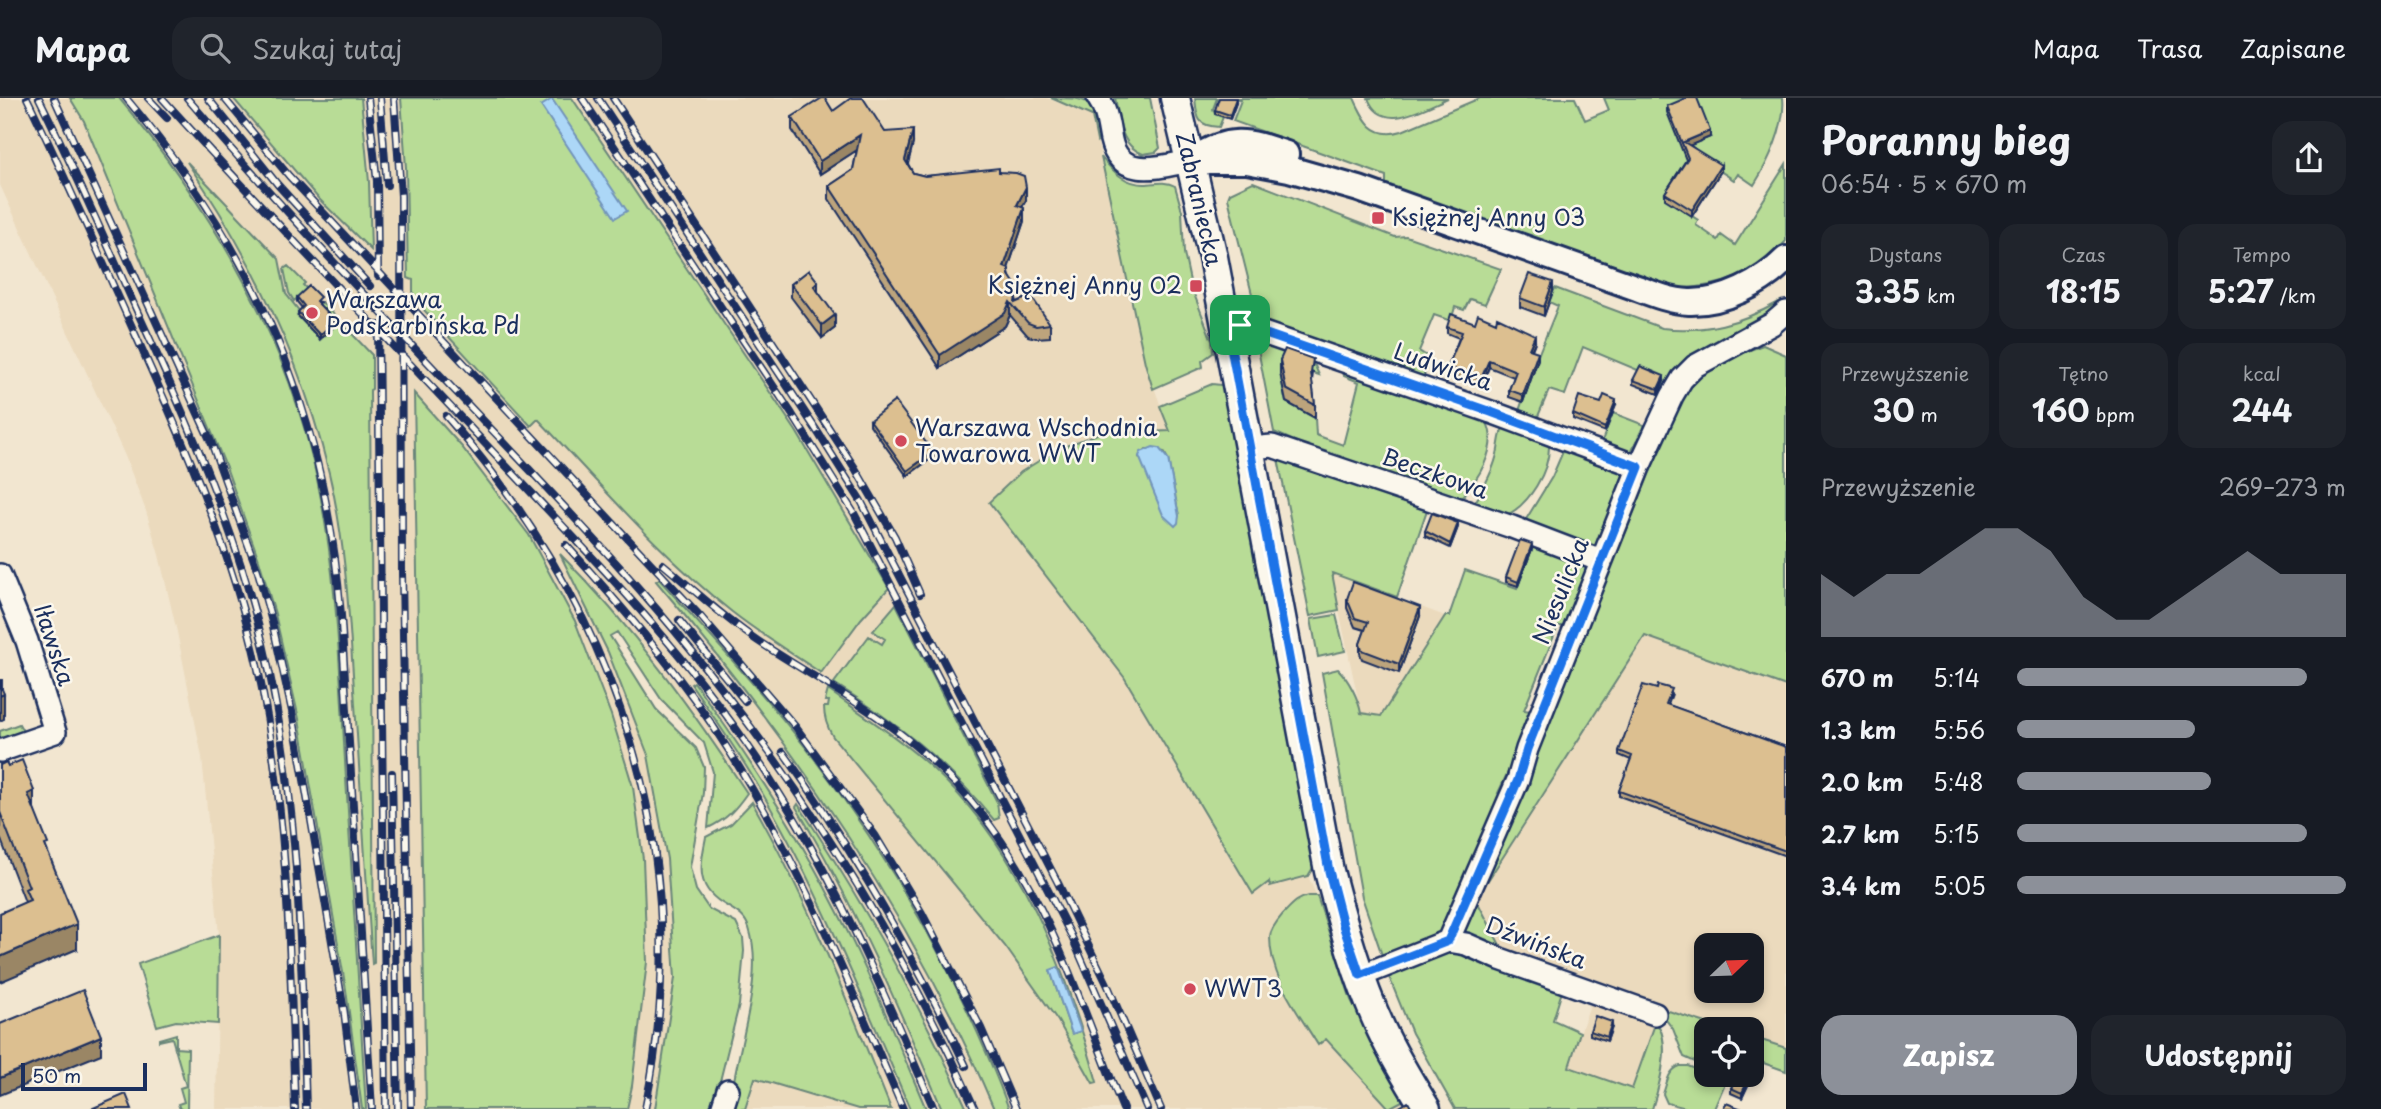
<!DOCTYPE html>
<html lang="pl">
<head>
<meta charset="utf-8">
<style>
  body { margin:0; font-family:"Playpen Sans",sans-serif; background:#20242c; color:#f1f3f6; height:100vh; display:flex; flex-direction:column; font-size:26px; white-space:nowrap }
  * { box-sizing:border-box; margin:0 }
  p { font-size:23px; color:#9ea1a6 }
  .icon { flex:none; width:38px; height:38px; fill:none; stroke:currentColor; stroke-width:2; stroke-linecap:round; stroke-linejoin:round }
  .map { position:relative; flex:1; overflow:hidden }
  .side { display:flex; flex-direction:column; background:#171b24; width:595px }
  .side>* { flex:none }
  .needle { width:46px; rotate:67deg }
  .tools { position:absolute; left:1694px; top:835px; display:grid; gap:14px }
  .tools a { display:grid; place-items:center; width:70px; height:70px; border-radius:14px; background:#171b24; box-shadow:0 4px 10px #0003; font-size:35px }
  .scale { position:absolute; left:21px; bottom:18px; width:126px; box-sizing:border-box; padding-left:7px; border:4px solid #1b2f5e; border-top:0; font-size:19px; line-height:24px; white-space:nowrap; color:#1b2f5e; -webkit-text-stroke:5px #fbf7ec; paint-order:stroke }
  .pin { position:absolute; display:grid; place-items:center; width:60px; height:60px; color:#fff; margin:-30px; border-radius:14px; box-shadow:0 4px 10px #0006 }
  .round { display:grid; place-items:center; flex:none; width:74px; height:74px; border-radius:21px; background:#20242c }
  .headline { display:flex; align-items:center; justify-content:space-between; height:119px; padding:0 35px }
  h1 { font-size:38px; font-weight:700; line-height:52px }
  .metrics { display:grid; grid-template-columns:repeat(3,1fr); gap:10px; height:119px; padding:7px 35px }
  .metrics div { display:grid; align-content:center; border-radius:18px; background:#20242c; text-align:center }
  .metrics b { font-size:30px; font-weight:700 }
  .metrics small { font-size:19px; font-weight:400 }
  .metrics p { font-size:19px }
  .chart { height:196px; padding:14px 35px }
  .chart p { display:flex; justify-content:space-between }
  .chart svg { width:100%; height:126px; margin-top:7px; fill:#8c9099; opacity:.7 }
  .cta { display:flex; gap:14px; margin-top:auto; padding:14px 35px }
  .cta a { flex:1; height:80px; border-radius:21px; background:#8c9099; color:#fff; font-size:28px; font-weight:700; line-height:80px; text-align:center }
  .cta a+a { background:#20242c; color:#f1f3f6 }
  ul { padding:0 35px; list-style:none; font-size:23px }
  li { display:grid; grid-template-columns:112px 84px 1fr; align-items:center; height:52px }
  li i { height:18px; border-radius:9px; background:#8c9099 }
  header { display:flex; align-items:center; gap:42px; box-sizing:border-box; height:98px; padding:0 35px; background:#171b24; border-bottom:2px solid #363941 }
  header strong { font-size:33px }
  nav { display:flex; gap:38px; margin-inline-start:auto; font-size:24px }
  .search { width:490px; height:63px; background:#20242c; display:flex; align-items:center; gap:18px; box-sizing:border-box; padding:0 24px; border-radius:21px; color:#9ea1a6; font-size:26px }
  main { display:flex; flex:1; min-height:0 }
  .map>svg:first-child { display:block }
  .built { fill:#ebdabd; fill-rule:evenodd }
  .green { fill:#b8dc96; stroke:#6a867a; stroke-width:2; fill-rule:evenodd }
  .water { fill:#acd7f7; stroke:#7294ba; stroke-width:2 }
  .lines { fill:none; stroke-linecap:round; stroke-linejoin:round }
  .minor-casing { stroke:#1b2f5e; stroke-width:26 }
  .tertiary-casing { stroke:#1b2f5e; stroke-width:30 }
  .secondary-casing { stroke:#1b2f5e; stroke-width:33 }
  .minor { stroke:#fbf7ec; stroke-width:21 }
  .tertiary { stroke:#fbf7ec; stroke-width:24 }
  .secondary { stroke:#fbf7ec; stroke-width:28 }
  .rail-casing { stroke:#1b2f5e; stroke-width:8 }
  .rail { stroke:#fbf7ec; stroke-width:5; stroke-dasharray:16; stroke-linecap:butt }
  .wall { fill:#bda47c; stroke:#1b2f5e; stroke-width:2 }
  .shaded-wall { fill:#9a8665; stroke:#1b2f5e; stroke-width:2 }
  .building { fill:#dcbf90; stroke:#1b2f5e; stroke-width:2 }
  .route-casing { stroke:#fff; stroke-width:14 }
  .route { stroke:#1a73e8; stroke-width:9 }
  .poi-dot { fill:#d1495b; stroke:#fbf7ec; stroke-width:2.5 }
  .labels { text-anchor:middle; stroke-width:5; stroke-linejoin:round; paint-order:stroke }
  .street-label { font-size:23px; fill:#1b2f5e; stroke:#fbf7ec }
  .poi-label { font-size:23px; fill:#1b2f5e; stroke:#fbf7ec; text-anchor:start }
</style>
</head>
<body>
<header>
<strong>Mapa</strong>
<div class="search"><svg class="icon" aria-label="search" viewBox="0 0 24 24"><circle cx="10" cy="10" r="6"/><path d="M15 15l6 6"/></svg>Szukaj tutaj</div>
<nav><a>Mapa</a><a>Trasa</a><a>Zapisane</a></nav>
</header>
<main>
<div class="map">
<svg width="1786" height="1011" viewBox="0 0 1786 1011">
  <rect width="100%" height="100%" fill="#f2e6d0"/>
  <filter id="ink" filterUnits="userSpaceOnUse"><feTurbulence type="fractalNoise" baseFrequency=".0143" numOctaves="2"/><feDisplacementMap in="SourceGraphic" scale="14" xChannelSelector="R" yChannelSelector="G"/><feConvolveMatrix kernelMatrix="1 2 1 2 8 2 1 2 1" color-interpolation-filters="sRGB"/></filter>
  <g filter="url(#ink)">
    <path class="built" d="M0 0H1047L1092 18 1145 265 1170 333 1119 335 1110 331 989 404 1124 579 1253 795 1269 784 1270 788 1308 778 1322 811 1351 902 1409 1011H891L806 808 778 749 747 695 709 638 646 551 596 492 561 458 608 554 648 657 667 761 675 880 663 969 655 1011H627L632 988 643 761 633 689 611 617 575 523 529 437 462 349 414 296 426 1011H216L219 837 202 659 177 534 159 457 146 413 125 358 0 87Z
      M1331 475 1445 518 1381 618 1361 615Z
      M1645 538 1786 588V950L1752 939V931H1725L1656 909 1502 851 1476 802ZM1706 847H1752V892H1706Z
      M1591 904 1655 926 1632 991 1568 969Z
      M754 980 858 1011H745Z"/>
    <path class="green" d="M70 0H119C211 110 287 239 317 381 338 479 340 580 346 680 353 790 360 900 366 1011H362L346 892 299 621 275 516 259 462 226 369 84 23Z
      M233 0H361L369 84 371 152 318 100Z
      M401 0H572L796 333 889 490 861 521 821 575C791 555 760 536 732 514 661 458 601 387 538 321L531 328 413 200V182L408 180 406 70Z
      M1051 0C1091 0 1090 0 1102 36L1097 43 1092 18Z
      M1115 0H1150L1160 50 1156 54 1143 56C1119 47 1120 22 1115 0Z
      M1195 0H1217L1213 11 1215 16 1223 19 1219 29C1197 28 1197 20 1195 0Z
      M1236 0H1354C1364 22 1373 42 1402 33L1480 0H1575L1585 22 1609 12 1604 0H1783C1786 27 1768 65 1754 87L1738 76 1734 82 1694 56 1666 101 1698 122 1696 127 1718 142 1721 137 1735 147 1786 66V143C1758 176 1719 191 1676 190L1433 107 1386 88V78L1233 23 1241 2Z
      M1368 0H1448C1424 10 1382 37 1368 0Z
      M1101 59C1113 74 1126 87 1147 86 1157 85 1166 83 1175 88L1182 113 1184 155 1191 188 1212 243 1213 255 1202 263 1203 269 1153 291 1145 265Z
      M187 64 279 161 286 196 300 214 297 217 320 242 336 227 318 207 322 204 372 257V291L370 292 374 865 372 866C366 774 360 682 354 591 349 519 346 445 329 375 302 263 252 159 187 64Z
      M1253 84 1395 139 1406 138 1501 171 1485 206 1470 201 1464 212 1455 209 1451 223 1434 217 1419 253 1430 260 1423 280 1254 221 1255 208 1228 100 1230 95Z
      M288 168 305 185 303 187 307 191 294 203 289 195 284 171Z
      M1555 190 1662 230C1705 235 1741 225 1779 204L1774 213 1662 298 1658 296 1664 283 1583 249 1565 297 1549 292 1536 323 1518 316 1537 260 1558 208 1549 204Z
      M1274 247 1315 268 1319 277 1285 265 1280 275 1286 304 1315 320 1316 337 1343 347 1359 284 1344 278V270L1486 323C1501 349 1476 384 1459 403L1332 360 1274 334 1258 251Z
      M1763 247 1786 257V588L1645 538 1476 801 1502 851 1465 837 1461 831 1476 802 1679 303 1703 275 1729 260Z
      M1212 286 1221 287 1229 293 1317 763 1308 778 1270 788 1269 784 1253 796 1124 579 989 404 1021 374 1045 359 1066 348 1110 331 1119 335 1170 333 1160 308ZM1146 351 1164 354 1168 361 1179 418 1139 359Z
      M414 295 462 349 529 437 575 523 611 617 633 689 643 761 647 864 632 988 627 1011H426Z
      M1613 315 1644 327 1629 358 1600 348Z
      M1505 326 1549 346C1550 373 1529 407 1505 418L1478 409 1476 403C1484 389 1492 375 1496 360 1500 348 1498 337 1505 326Z
      M1564 351 1625 372 1594 453 1525 423 1552 379Z
      M1277 356 1428 409 1397 499 1332 475 1339 512 1310 518Z
      M1534 446 1589 465 1565 528H1558L1524 612 1536 614 1498 695 1505 699 1447 827C1433 843 1403 853 1382 857L1362 799 1322 575 1338 571C1349 582 1358 600 1361 615L1381 618 1445 518H1449L1465 472 1517 490Z
      M560 456C632 528 691 610 747 695 735 712 727 721 708 730L713 674 704 645 661 601 617 534 610 538 656 611 696 650 704 669 703 695 690 769 696 792 709 811 736 825 743 840 744 853 739 907 713 1011H655L675 880 667 761 648 657 608 554Z
      M659 481C709 537 760 591 806 650 890 758 961 883 1009 1011H994C912 817 792 643 656 483Z
      M896 506 997 704 999 720 994 722C947 664 896 624 834 585L869 538 882 546 885 541 873 533Z
      M1336 517 1345 553 1318 559 1311 521Z
      M694 584C744 653 792 725 831 801 867 869 896 940 926 1011H910C864 903 820 794 761 693 740 656 715 621 691 586Z
      M828 592C863 617 899 640 931 669 1022 752 1065 868 1097 984L1093 985 1058 923 1005 848 833 639C827 629 824 621 824 609H828L829 603H825ZM1050 872 1080 933 1072 936Z
      M19 626 24 635 3 642 0 641V633Z
      M752 704C808 802 849 907 891 1011H858L755 980 745 1011H730C734 956 766 882 749 830 745 818 737 814 727 808 695 791 700 769 706 739L731 726Z
      M798 706C863 804 919 904 967 1011H942C898 908 854 805 796 709Z
      M1309 798H1317L1351 902 1404 1002 1389 1010 1326 941 1318 947C1298 914 1270 880 1270 839 1270 831 1278 822 1283 816 1292 807 1297 800 1309 798Z
      M219 837 218 926 176 923 157 928 138 866Z
      M1443 853 1470 854 1562 893 1553 922 1580 934 1569 969 1632 991 1655 926 1626 916C1633 917 1642 917 1648 919 1677 931 1659 989 1652 1011H1455L1412 935 1389 879 1390 874Z
      M1656 909 1725 931H1706V969L1684 959 1673 931Z
      M176 936V950L188 951 187 1011H180L178 1006 184 1004 180 990 186 988 172 940 159 943V941Z
      M1752 939 1786 950V973L1752 961Z
      M1680 968H1688L1726 983 1714 1011H1690L1667 1005 1663 996C1667 985 1668 972 1680 968Z"/>
    <path class="water" d="M552 1 627 113 615 120 541 8Z
      M1153 349 1159 350 1168 361 1179 418 1178 425 1175 428 1163 417 1139 358 1141 354Z
      M1058 869 1081 933 1072 936 1050 872Z"/>
    <g class="lines">
      <g class="minor-casing">
        <path id="minor" d="M1098 0C1107 12 1108 27 1111 42 1120 83 1162 68 1191 63
          M1227 228 1240 227 1491 314 1639 369
          M1251 350 1272 348 1512 429 1601 463
          M0 477 27 543 55 634 0 653
          M1448 843 1518 682 1527 651 1639 369 1672 298 1682 281 1695 268 1772 226 1786 214
          M1360 878 1448 843 1466 846 1500 861 1655 916
          M722 1011 728 992"/>
      </g>
      <g class="tertiary-casing">
        <path id="tertiary" d="M1192 62C1231 38 1244 42 1286 56
          M1191 63H1247L1289 71 1359 91 1637 190C1653 196 1671 203 1689 204 1724 205 1762 185 1786 161"/>
      </g>
      <g class="secondary-casing">
        <path id="secondary" d="M1175 0 1213 159 1329 773C1343 827 1358 881 1381 931 1394 959 1410 985 1426 1011"/>
      </g>
      <use href="#minor" class="minor"/>
      <use href="#tertiary" class="tertiary"/>
      <use href="#secondary" class="secondary"/>
      <g class="rail-casing">
        <path id="rail" d="M27 0C62 72 94 145 127 218 179 333 231 448 258 571 289 716 290 864 295 1011
          M39 0C74 70 105 142 137 213 187 321 235 429 263 546 300 698 301 855 306 1011
          M54 0 211 344 258 474 272 524 293 618 344 913 356 1011
          M126 0C257 156 325 313 341 517L372 1011
          M148 0 167 20
          M162 0C276 126 394 248 510 372 597 464 686 555 757 661 831 770 882 890 934 1011
          M187 0C296 128 414 249 529 371 584 430 639 488 689 550 804 690 901 845 975 1011
          M208 0 278 87 370 188
          M224 0 289 78 701 519 795 628 875 737 922 815 981 930 1016 1011
          M368 0 377 83 378 178
          M380 0 387 87
          M394 0 401 98 402 476 411 1011
          M582 0 792 316 854 415 1071 837 1147 1011
          M598 0 817 333 861 403 1058 785 1108 888 1161 1011
          M613 0 855 370 895 439 920 496
          M378 227 386 1011
          M446 318C617 512 699 754 645 1011
          M566 447C626 513 684 580 731 656 801 768 851 890 903 1011
          M663 466C694 492 724 520 758 543 815 581 877 612 928 659 1037 756 1070 881 1123 1011
          M679 522 745 603
          M783 654C854 753 914 858 966 968
          M392 675 398 1011"/>
      </g>
      <use href="#rail" class="rail"/>
    </g>
    <path class="wall" d="M1236 5 1230 21 1215 16V12Z
      M1667 8 1710 39 1690 47 1721 73 1692 118 1665 101V95L1686 62 1667 14Z
      M833 13 913 45 908 66 913 75 925 78 999 74 1026 102 1022 109 1024 123 1008 171 1017 204 1050 226V239L1036 240 1028 238 1010 217 1005 228 940 270 829 101V88L853 72 857 52 820 76 792 32V19Z
      M791 186 818 194 835 230 822 240 791 199Z
      M1553 193 1544 218 1520 209V200Z
      M297 199 320 204 318 205 335 227 320 241 298 218V214L302 210 297 204Z
      M1475 225 1535 244 1532 252 1538 261 1523 304 1509 299V292L1514 279 1489 269 1481 288 1448 276V269L1459 240 1447 235V229Z
      M1280 262 1313 275 1312 283 1315 307V320L1286 304 1280 275Z
      M1633 282 1664 283 1658 296 1633 286Z
      M1601 305 1616 307 1605 334 1573 321V316Z
      M870 322 933 359 907 378 870 327Z
      M1458 429 1450 450 1425 438V433Z
      M1532 451 1518 488 1506 484V479Z
      M1347 501 1420 518 1399 575 1362 561 1360 555V546L1365 532 1355 529 1347 510Z
      M1672 596 1668 607 1786 649V758L1619 698V693L1631 662 1619 657V653Z
      M0 667 34 712 77 851 25 804 0 739Z
      M1612 929 1607 943 1590 937V933Z
      M1759 964 1742 1000 1731 995V990Z"/>
    <path class="shaded-wall" d="M1236 0V5L1230 21V17Z
      M913 32V45L905 75V62Z
      M1710 33V39L1684 50V44Z
      M860 37V50L820 76V63Z
      M1721 67V73L1692 118V112Z
      M1026 89V102L1017 119V107Z
      M1024 110V123L1004 182V169Z
      M818 184V198L814 188Z
      M1553 184V193L1544 218V209Z
      M1010 204V217L1005 228 940 270V257Z
      M835 217V230L822 240V227Z
      M335 223V227L320 241V237Z
      M1535 237V244L1529 257V251Z
      M1538 254V261L1523 304V297Z
      M1489 262V269L1481 288V281Z
      M1664 278V283L1658 296V291Z
      M1616 302V307L1605 334V330Z
      M933 354V359L907 378V373Z
      M1458 425V429L1450 450V446Z
      M1532 446V451L1518 488V484Z
      M1420 509V518L1399 575V566Z
      M0 582H2V597L4 596V621L0 623Z
      M34 693V718L28 696Z
      M77 826V851L0 884V859Z
      M1612 924V929L1607 943V939Z
      M101 938V956L0 997V980Z
      M1759 960V964L1742 1000V995L1751 976H1752Z"/>
    <path class="building" d="M822 0H825L833 13 851 0H863L885 34 913 32 905 62 913 75 925 78 999 70V74L1016 75 1024 78 1026 89 1017 107 1024 110 1004 169 1009 171V177L1017 189 1015 205 1031 198 1050 226 1036 228 1028 225 1010 204 1005 215 940 257 829 88 853 72 860 37 820 63 792 19Z
      M1219 0H1236L1230 17 1215 12Z
      M1686 0H1697L1710 33 1684 44 1721 67 1692 112 1665 95 1688 60 1667 8Z
      M809 172 818 184 814 188 835 217 822 227 791 186Z
      M1529 176 1553 184 1544 209 1520 200Z
      M309 188 320 199 316 203 335 223 320 237 298 214 304 208 297 199Z
      M1451 216 1475 225 1478 216 1496 224 1497 219 1535 237 1529 251 1538 254 1523 297 1509 292 1516 273 1489 262 1481 281 1448 269 1462 234 1447 229Z
      M1285 251 1313 261 1311 275 1315 307 1286 291 1280 262Z
      M1640 268 1664 278 1658 291 1633 282Z
      M1604 297 1616 302 1605 330 1573 316 1579 298 1601 305Z
      M895 303 933 354 907 373 870 322Z
      M1432 415 1458 425 1450 446 1425 433Z
      M1520 442 1532 446 1518 484 1506 479Z
      M1353 484 1420 509 1399 566 1362 552 1360 546 1368 524 1355 520 1347 501Z
      M0 586 4 596 0 598Z
      M1643 587 1657 591 1658 587 1672 591 1666 606 1786 649V753L1619 693 1632 658 1619 653Z
      M22 662 34 693 28 696 48 746 45 747 77 826 0 859V815L30 802 25 791 29 789 0 714V667L6 664 8 668Z
      M83 892 101 938 0 980V926Z
      M1595 918 1612 924 1607 939 1590 933Z
      M1752 957 1759 960 1752 974Z
      M1737 976H1751L1742 995 1731 990Z
      M126 996 132 1011H91Z
      M1408 1004 1412 1011H1396Z
      M1726 1005 1742 1011H1723Z"/>
  </g>
  <g class="lines" filter="url(#ink)">
    <g class="route-casing">
      <path id="route" d="M1240 227 1491 314 1639 369 1527 651 1518 682 1448 843 1360 877 1343 827 1329 773 1227 228Z"/>
    </g>
    <use href="#route" class="route"/>
  </g>
  <g class="poi-dot">
    <rect x="1371" y="113" width="14" height="14" rx="3.5"/>
    <rect x="1189" y="181" width="14" height="14" rx="3.5"/>
    <circle cx="312" cy="215" r="7"/>
    <circle cx="901" cy="343" r="7"/>
    <circle cx="1190" cy="891" r="7"/>
  </g>
  <g class="labels">
    <g class="street-label">
      <text transform="translate(1199 101) rotate(77)" y="8">Zabraniecka</text>
      <text transform="translate(1443 269) rotate(19)" y="8">Ludwicka</text>
      <text transform="translate(1435 376) rotate(19)" y="8">Beczkowa</text>
      <text transform="translate(1561 493) rotate(-68)" y="8">Niesulicka</text>
      <text transform="translate(54 547) rotate(72)" y="8">Iławska</text>
      <text transform="translate(1536 845) rotate(21)" y="8">Dźwińska</text>
    </g>
    <g class="poi-label">
      <text x="1392" y="128">Księżnej Anny 03</text>
      <text x="1182" y="196" text-anchor="end">Księżnej Anny 02</text>
      <text x="326" y="210">Warszawa<tspan x="326" dy="26">Podskarbińska Pd</tspan></text>
      <text x="915" y="338">Warszawa Wschodnia<tspan x="915" dy="26">Towarowa WWT</tspan></text>
      <text x="1204" y="899">WWT3</text>
    </g>
  </g>
</svg>
<div class="tools">
<a><svg class="needle" viewBox="-14 -14 28 28"><path d="M0-13l5 13h-10z" fill="#e53935"/><path d="M0 13l5-13h-10z" fill="#9ea1a6"/></svg></a>
<a><svg class="icon" aria-label="locate" viewBox="0 0 24 24"><circle cx="12" cy="12" r="6"/><path d="M12 2v4M12 18v4M2 12h4M18 12h4"/></svg></a>
</div>
<div class="scale">50 m</div>
<div class="pin" style="left:1240px;top:227px;background:#1e9e55"><svg class="icon" aria-label="arrive" viewBox="0 0 24 24"><path d="M6 21V4h12l-3 4 3 4H6"/></svg></div>
</div>
<section class="side">
<div class="headline"><div><h1>Poranny bieg</h1><p>06:54 · 5 × 670 m</p></div><a class="round"><svg class="icon" aria-label="share" viewBox="0 0 24 24"><path d="M12 15V3M7 8l5-5 5 5M5 13v7h14v-7"/></svg></a></div>
<div class="metrics">
<div><p>Dystans</p><b>3.35<small> km</small></b></div>
<div><p>Czas</p><b>18:15</b></div>
<div><p>Tempo</p><b>5:27<small> /km</small></b></div>
</div>
<div class="metrics">
<div><p>Przewyższenie</p><b>30<small> m</small></b></div>
<div><p>Tętno</p><b>160<small> bpm</small></b></div>
<div><p>kcal</p><b>244</b></div>
</div>
<div class="chart"><p><span>Przewyższenie</span>269–273 m</p>
<svg viewBox="0 0 160 44" preserveAspectRatio="none"><path d="M0 44V22L10 30L20 22L30 22L40 14L50 6L60 6L70 14L80 30L90 38L100 38L110 30L120 22L130 14L140 22L150 22L160 22V44z"/></svg>
</div>
<ul>
<li><b>670 m</b>5:14<i style="width:88%"></i></li>
<li><b>1.3 km</b>5:56<i style="width:54%"></i></li>
<li><b>2.0 km</b>5:48<i style="width:59%"></i></li>
<li><b>2.7 km</b>5:15<i style="width:88%"></i></li>
<li><b>3.4 km</b>5:05<i style="width:100%"></i></li>
</ul>
<div class="cta"><a>Zapisz</a><a>Udostępnij</a></div>
</section>
</main>
</body>
</html>
